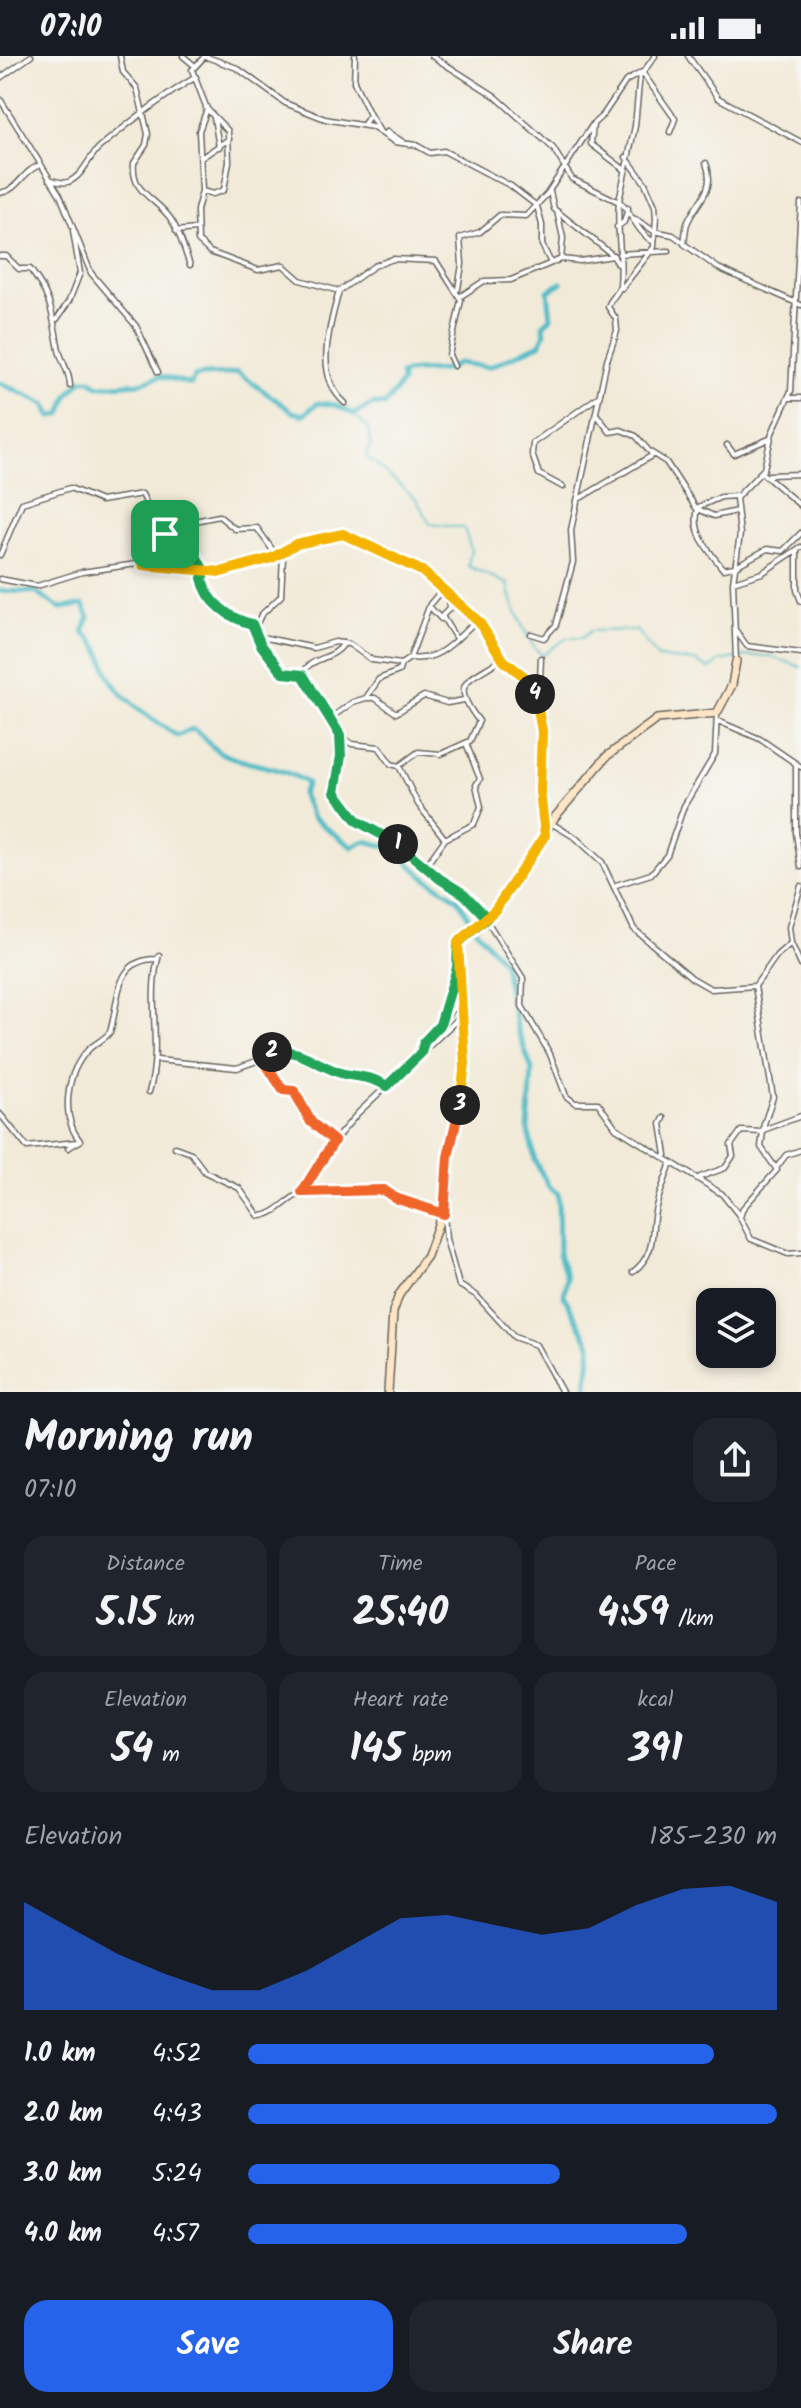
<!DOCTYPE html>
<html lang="en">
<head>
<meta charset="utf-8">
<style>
  body { margin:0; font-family:Kalam,sans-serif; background:#20242c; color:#f1f3f6; height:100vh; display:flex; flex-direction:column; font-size:30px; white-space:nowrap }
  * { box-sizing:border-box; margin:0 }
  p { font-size:26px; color:#9ea1a6 }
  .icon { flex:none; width:44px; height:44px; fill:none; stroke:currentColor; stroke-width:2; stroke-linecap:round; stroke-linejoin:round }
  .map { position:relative; height:1336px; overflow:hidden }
  .drawer { display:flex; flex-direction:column; background:#171b24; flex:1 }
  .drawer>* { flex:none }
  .buttons { position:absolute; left:696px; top:1232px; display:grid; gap:16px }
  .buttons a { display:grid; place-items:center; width:80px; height:80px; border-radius:16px; background:#171b24; box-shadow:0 4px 12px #0003; font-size:40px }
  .pin { position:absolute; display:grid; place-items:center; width:68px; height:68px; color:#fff; margin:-34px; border-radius:16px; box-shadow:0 4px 12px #0006 }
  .km { position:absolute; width:40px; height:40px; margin:-20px; border-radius:50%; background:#222; color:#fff; font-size:22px; line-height:40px; text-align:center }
  .round { display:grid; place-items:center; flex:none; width:84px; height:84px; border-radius:24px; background:#20242c }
  .overview { display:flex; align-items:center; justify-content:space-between; height:136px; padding:0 24px }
  h1 { font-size:44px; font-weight:600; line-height:60px }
  .metrics { display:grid; grid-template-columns:repeat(3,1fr); gap:12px; height:136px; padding:8px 24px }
  .metrics div { display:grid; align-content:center; border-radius:20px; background:#20242c; text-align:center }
  .metrics b { font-size:40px; font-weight:600 }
  .metrics small { font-size:22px; font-weight:400 }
  .metrics p { font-size:22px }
  .chart { height:224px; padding:16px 24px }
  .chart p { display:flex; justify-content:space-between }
  .chart svg { width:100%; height:144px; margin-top:8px; fill:#2563eb; opacity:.7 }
  .cta { display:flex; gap:16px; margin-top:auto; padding:16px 24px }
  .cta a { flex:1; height:92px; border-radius:24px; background:#2563eb; color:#fff; font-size:32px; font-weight:600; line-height:92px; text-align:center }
  .cta a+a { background:#20242c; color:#f1f3f6 }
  ul { padding:0 24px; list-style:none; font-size:26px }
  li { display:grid; grid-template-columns:128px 96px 1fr; align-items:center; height:60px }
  li i { height:20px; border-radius:10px; background:#2563eb }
  .status { display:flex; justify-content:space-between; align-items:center; height:56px; padding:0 40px; background:#171b24; direction:ltr }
  .status svg { height:22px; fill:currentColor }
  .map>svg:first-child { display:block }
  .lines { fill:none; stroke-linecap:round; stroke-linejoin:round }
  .stream { stroke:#4dbbc6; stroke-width:2 }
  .river { stroke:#4dbbc6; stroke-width:5 }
  .street-casing { stroke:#67645e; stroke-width:7 }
  .secondary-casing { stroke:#67645e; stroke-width:10 }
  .street { stroke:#fff; stroke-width:4 }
  .secondary { stroke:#fee5c5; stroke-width:7 }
  .split-1-casing { stroke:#fff; stroke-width:16 }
  .split-2-casing { stroke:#fff; stroke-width:16 }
  .split-3-casing { stroke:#fff; stroke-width:16 }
  .split-4-casing { stroke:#fff; stroke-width:16 }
  .split-5-casing { stroke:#fff; stroke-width:16 }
  .split-1 { stroke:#22a559; stroke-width:10 }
  .split-2 { stroke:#22a559; stroke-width:10 }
  .split-3 { stroke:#f0652b; stroke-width:10 }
  .split-4 { stroke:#f5b400; stroke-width:10 }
  .split-5 { stroke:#f5b400; stroke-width:10 }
</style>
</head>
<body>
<div class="status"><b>07:10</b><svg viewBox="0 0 49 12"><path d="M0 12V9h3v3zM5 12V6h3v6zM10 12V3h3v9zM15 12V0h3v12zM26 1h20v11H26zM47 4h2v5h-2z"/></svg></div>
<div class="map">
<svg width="801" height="1336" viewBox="0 0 801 1336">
  <rect width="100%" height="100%" fill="#f6f6f2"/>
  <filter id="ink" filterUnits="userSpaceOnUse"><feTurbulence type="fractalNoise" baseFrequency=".0125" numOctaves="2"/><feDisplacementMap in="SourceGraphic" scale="16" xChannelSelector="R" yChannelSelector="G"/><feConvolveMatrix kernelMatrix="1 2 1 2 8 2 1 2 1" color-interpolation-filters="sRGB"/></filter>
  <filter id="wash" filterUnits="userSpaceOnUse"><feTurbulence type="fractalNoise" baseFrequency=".006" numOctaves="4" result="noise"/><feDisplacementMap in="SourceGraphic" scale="32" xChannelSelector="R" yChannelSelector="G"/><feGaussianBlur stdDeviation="1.8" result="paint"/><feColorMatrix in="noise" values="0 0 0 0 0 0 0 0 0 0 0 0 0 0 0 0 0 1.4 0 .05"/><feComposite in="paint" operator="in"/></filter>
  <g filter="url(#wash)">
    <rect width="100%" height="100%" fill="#f2ead8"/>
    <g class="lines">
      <path class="stream" d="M353 358 368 372 371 388 366 400 416 443 430 468 464 472 471 493 468 510 508 528C511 547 528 588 542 599L567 582H582L590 575 636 574 658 602 695 605 710 613 720 605 746 600H770L801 611"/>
      <path class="river" d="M0 327 45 348 52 361 61 358 68 339 82 324H91L98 330 140 327 161 320 191 328 194 321C207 316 223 321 237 316L293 356 303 359 318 347 336 349 353 358 374 348 385 349 402 326 401 318C420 310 441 321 458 307L489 311 540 288 545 277 543 269 551 262 548 235 561 227
        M0 535 35 536 60 552 83 549 89 561 83 576C108 596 99 605 114 628 129 650 156 665 177 680L192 673C205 678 208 691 221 697 250 711 280 709 307 727L302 738 312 761 352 791 365 785 393 792 424 821 458 843 477 875 503 906 516 969 532 1014 528 1073 535 1105 549 1131 558 1138 559 1198 567 1222 564 1240 591 1290 586 1336"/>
    </g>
  </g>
  <g filter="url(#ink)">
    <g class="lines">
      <g class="street-casing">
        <path id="street" d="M120 0 123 16 137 32 148 78 146 89 134 107C131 137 155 141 170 162 180 175 184 194 190 209
          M183 0 195 10
          M204 0 237 12 285 47 325 63 372 71 395 86 416 89 430 97 444 95 511 130 537 150 542 169V189L551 207
          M205 0 192 14 207 53 199 75 202 135 197 154 198 185 210 196 258 214 283 209 300 224 339 235
          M355 0 354 26 370 59 364 68
          M432 0 495 40 553 92 572 123 619 146C616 174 623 201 620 229 619 238 610 242 608 251L616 263 617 275 607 304 571 474 573 506 556 569 544 582 531 578
          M688 0 718 42 801 86
          M642 16 675 63 670 76
          M640 17 635 70 619 145C632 157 638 178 654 186
          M0 22 31 0
          M0 43 60 139 91 217 136 270 158 316
          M370 59 379 74
          M214 62 219 91
          M387 76 403 86
          M201 102 229 83
          M706 107C717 136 695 146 687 168 685 174 685 182 684 188L718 212 801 249
          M625 114 591 88 593 68 603 59 626 25 644 15 655 0
          M49 123C55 125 61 128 68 126 84 120 89 99 101 90 131 65 162 41 196 21
          M202 135 213 138 224 134 229 106 228 75 206 52
          M550 136 554 153 614 200
          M0 137C19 134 22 115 40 109
          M557 155 563 182 561 203
          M635 163 654 175 673 179 683 186
          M617 171 624 166 628 152
          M176 175 196 173
          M619 198 669 195
          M0 200H6L19 213H30C53 243 52 259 59 294 62 307 70 316 70 330
          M622 232 654 191 656 161 655 150 645 127 626 101
          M458 233 462 208 460 182 480 176 500 159 526 160 547 138 593 68
          M461 240 484 225 511 224 561 203 580 205 613 200 618 208
          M57 263 69 245 80 217 73 175
          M789 342H801
          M345 347C313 319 330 270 339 235L374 210 393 203 436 205 461 244 449 299 454 310
          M597 359 610 376 621 374 636 380 650 396 666 406 696 452 721 441 737 440
          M727 389 734 398 769 383
          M762 417 801 450
          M769 419 801 418
          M563 431 539 418 532 398 533 387 598 341
          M577 444 653 399
          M698 453C691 476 709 495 723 513L734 511 767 493 783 495 801 477
          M698 453 714 460 737 455
          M180 470 205 517 202 522C207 544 230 566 251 567 263 591 272 620 303 619 321 641 344 669 341 699 340 710 335 720 334 731L340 745 357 765 402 790 480 854 523 922 522 950 550 998 566 1040 575 1047H598L616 1072 722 1138 738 1158 751 1183 788 1198 801 1197
          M797 495V534L801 545
          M0 499 22 447 70 432 101 445 142 438 155 466 170 480 185 467 219 460 235 473 257 472 274 496H284
          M143 509V494L163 478
          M0 523 37 530 82 516 136 508 215 517 237 513 280 497
          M733 526 762 517 801 491
          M448 541 449 553 442 560 455 581
          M429 550 441 563
          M255 572 261 559 281 540 283 500 293 489 343 478 417 510 479 566 504 605 532 627 542 675 540 735 545 776
          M736 575 747 590 801 597
          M257 580 314 592 335 586 349 588 372 604 401 608 410 602C440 606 455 584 477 564
          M410 602 430 548 441 535
          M736 605 733 526 740 478 736 442 764 413 772 377 791 335 801 147
          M303 619C308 600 334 605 344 587
          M366 642H375L396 657 424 640 447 647 464 644
          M539 648 541 602
          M332 661 353 646 366 642 379 623 399 615 401 608
          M718 665 760 683 801 711
          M341 681 352 688 379 691 391 708 399 710 418 748 445 783
          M796 708V777L801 811
          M399 710 418 696 441 698 470 685 479 665C446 623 472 625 502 602
          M551 767 576 782 602 806 634 873 692 922 711 933 755 930
          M425 811 445 783 474 768 481 751 476 729 480 723 466 687
          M616 829 651 818 667 799 684 750 715 698 717 657
          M801 830 789 871 791 887 801 909
          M443 964 460 945
          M422 996 424 986 440 969 457 912
          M262 1002 283 1034 294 1035 310 1063 334 1085
          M157 1004 237 1012 287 994 341 1017 367 1020 387 1030
          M149 1036C163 991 146 943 159 899
          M0 1058 27 1091 77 1086
          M664 1062 661 1068 666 1099
          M763 1074 801 1060
          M175 1091 191 1097 205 1116 239 1132 259 1160C275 1160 287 1143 301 1137 309 1133 380 1132 387 1136 405 1145 425 1151 444 1158L446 1183 459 1229 476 1239 514 1281 536 1289 562 1336
          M68 1092 80 1085C60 1060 66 1015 90 992 97 986 105 983 110 976 120 945 113 902 158 903
          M777 1111 786 1099 801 1094
          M700 1121 725 1112 733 1100 731 1089 741 1075 762 1076
          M302 1136 334 1085 358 1057 460 961
          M740 1161 743 1152 777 1114 761 1091 764 1068 773 1041 755 930 777 899 791 887
          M633 1216C660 1194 648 1175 657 1147 661 1133 667 1120 671 1106"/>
      </g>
      <g class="secondary-casing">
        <path id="secondary" d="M388 1336 393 1256 399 1239 427 1200 448 1140V1101L464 1022 458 887 495 854 555 761 607 700 657 663 717 657 732 629 736 605"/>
      </g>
      <use href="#street" class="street"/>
      <use href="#secondary" class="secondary"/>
    </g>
  </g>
  <g class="lines" filter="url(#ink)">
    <g class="split-1-casing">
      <path id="split-1" d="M165 478 173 479 180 470 205 517 202 522C207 547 231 563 252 568L261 589 283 617 303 619 306 624 340 679 341 700 335 736 357 765 398 788"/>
    </g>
    <g class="split-2-casing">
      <path id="split-2" d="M272 996C301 991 318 1011 344 1018 360 1021 373 1021 387 1030L421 997 424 986 440 969 457 912 458 887 487 862 464 838 440 823 398 788"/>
    </g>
    <g class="split-3-casing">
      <path id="split-3" d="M272 996 262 1002 283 1034 294 1035 311 1066 334 1085 302 1136 384 1134 395 1142 444 1158 448 1101 460 1049"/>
    </g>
    <g class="split-4-casing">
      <path id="split-4" d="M460 1049 465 1007 458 887 495 854 545 779 540 735 542 675 535 638"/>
    </g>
    <g class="split-5-casing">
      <path id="split-5" d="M165 478 157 480 143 494V509L221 516 272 502 296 488 343 478 422 515 479 566 504 605 530 625 535 638"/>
    </g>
    <use href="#split-1" class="split-1"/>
    <use href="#split-2" class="split-2"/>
    <use href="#split-3" class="split-3"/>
    <use href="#split-4" class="split-4"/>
    <use href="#split-5" class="split-5"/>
  </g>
</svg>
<div class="buttons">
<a><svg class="icon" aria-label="layers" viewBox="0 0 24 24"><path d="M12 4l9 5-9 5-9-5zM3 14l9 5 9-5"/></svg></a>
</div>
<div class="pin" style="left:165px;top:478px;background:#1e9e55"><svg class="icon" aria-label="arrive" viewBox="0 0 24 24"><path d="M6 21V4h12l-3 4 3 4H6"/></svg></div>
<b class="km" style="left:398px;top:788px">1</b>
<b class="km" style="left:272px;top:996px">2</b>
<b class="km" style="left:460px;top:1049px">3</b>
<b class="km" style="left:535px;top:638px">4</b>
</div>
<section class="drawer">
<div class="overview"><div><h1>Morning run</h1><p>07:10</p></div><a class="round"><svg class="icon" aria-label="share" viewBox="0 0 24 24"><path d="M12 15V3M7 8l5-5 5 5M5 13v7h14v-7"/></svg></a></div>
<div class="metrics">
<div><p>Distance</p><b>5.15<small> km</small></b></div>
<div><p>Time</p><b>25:40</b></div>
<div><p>Pace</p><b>4:59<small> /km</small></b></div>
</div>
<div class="metrics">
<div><p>Elevation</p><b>54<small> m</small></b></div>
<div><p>Heart rate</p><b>145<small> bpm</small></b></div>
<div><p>kcal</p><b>391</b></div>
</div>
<div class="chart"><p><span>Elevation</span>185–230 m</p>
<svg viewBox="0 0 160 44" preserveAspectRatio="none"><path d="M0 44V11L10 19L20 27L30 33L40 38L50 38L60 32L70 24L80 16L90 15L100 18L110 21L120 19L130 12L140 7L150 6L160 11V44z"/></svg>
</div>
<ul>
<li><b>1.0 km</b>4:52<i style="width:88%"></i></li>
<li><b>2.0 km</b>4:43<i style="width:100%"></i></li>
<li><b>3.0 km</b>5:24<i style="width:59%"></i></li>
<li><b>4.0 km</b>4:57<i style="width:83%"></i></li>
</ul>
<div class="cta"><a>Save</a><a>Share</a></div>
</section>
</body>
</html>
